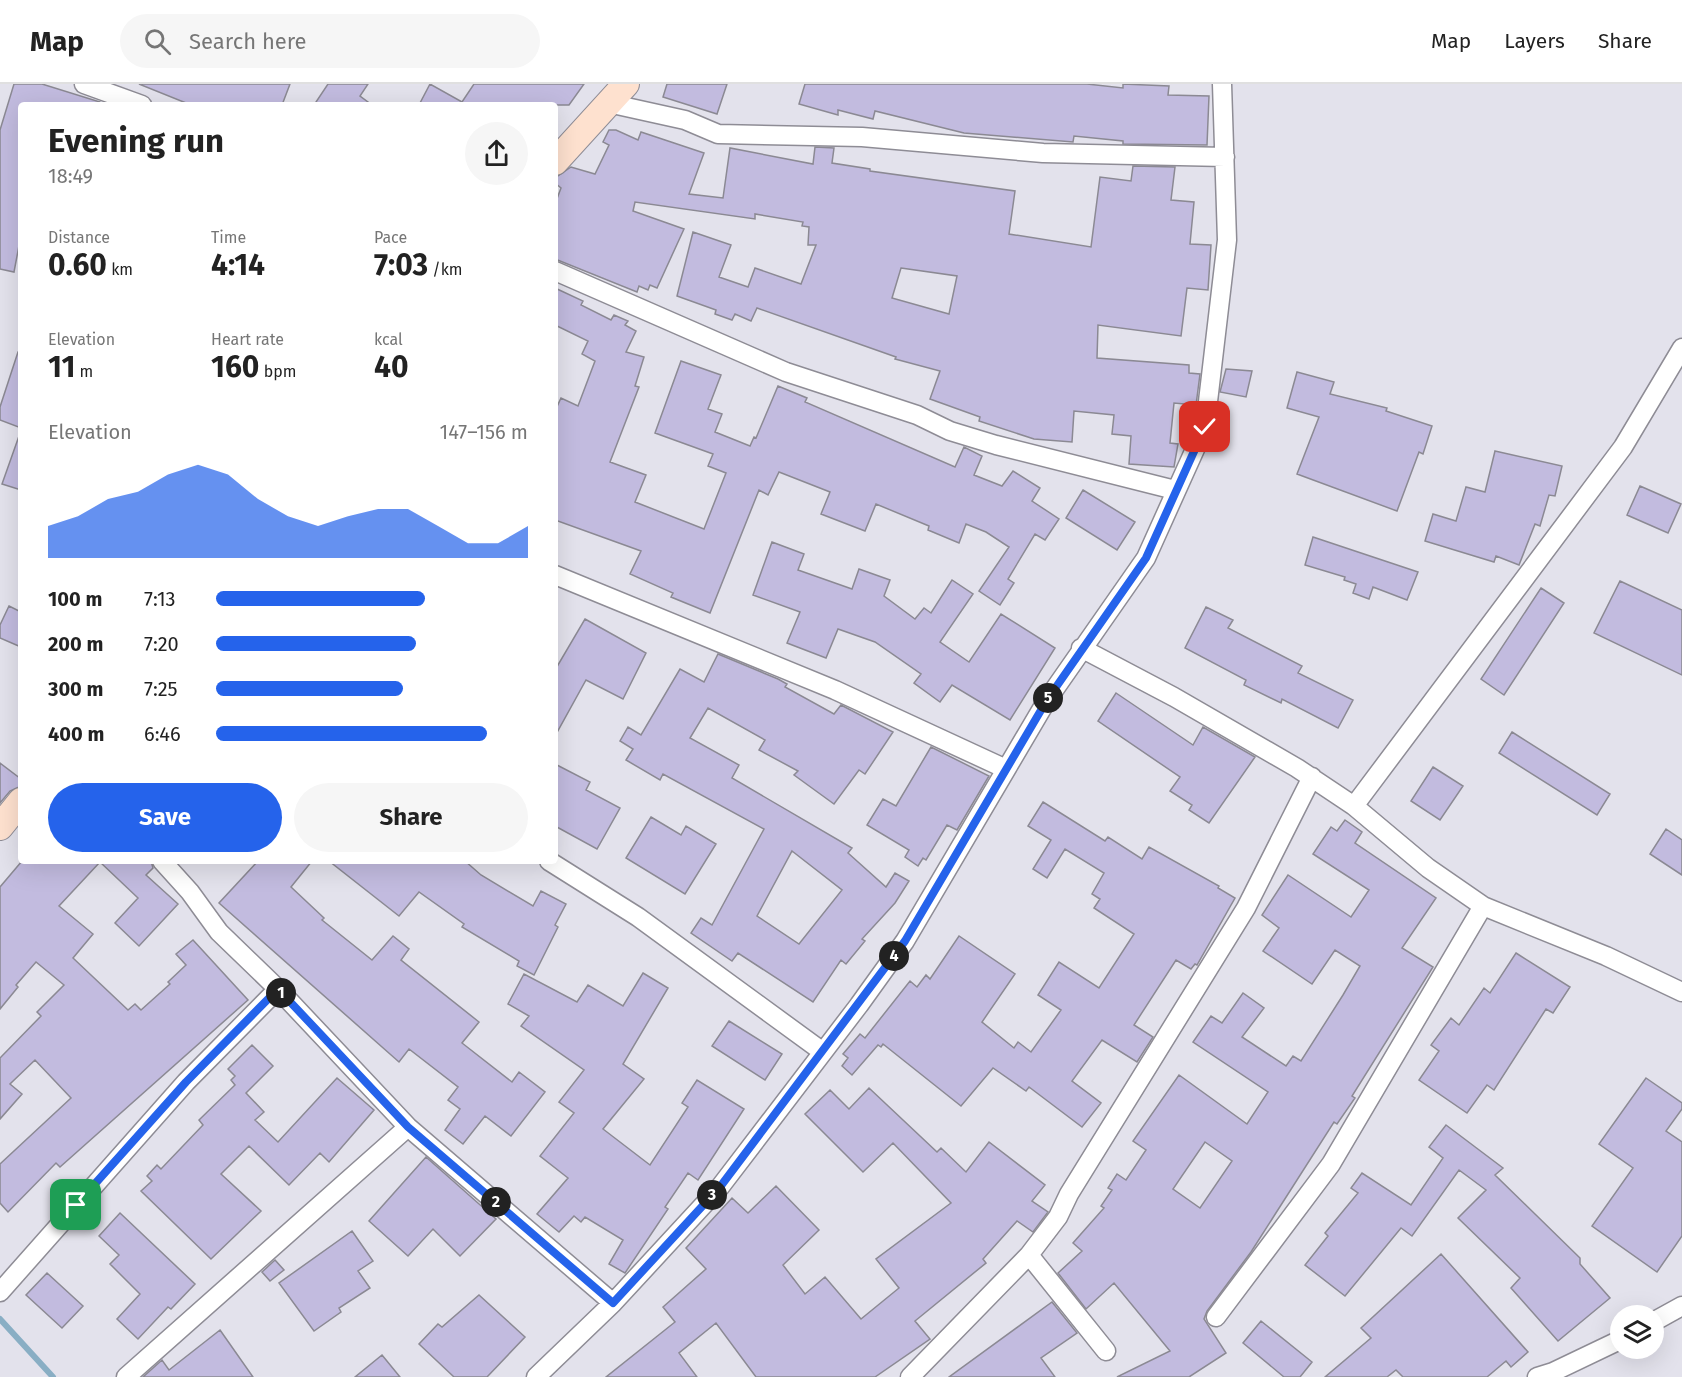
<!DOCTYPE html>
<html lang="en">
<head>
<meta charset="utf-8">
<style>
  body { margin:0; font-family:"Fira Sans",sans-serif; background:#f6f6f6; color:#222; height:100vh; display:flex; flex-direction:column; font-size:22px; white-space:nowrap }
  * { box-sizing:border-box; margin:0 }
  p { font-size:20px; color:#767676 }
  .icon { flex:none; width:33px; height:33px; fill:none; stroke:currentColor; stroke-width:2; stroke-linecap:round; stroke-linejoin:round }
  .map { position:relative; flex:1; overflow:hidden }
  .details { position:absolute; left:18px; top:18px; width:540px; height:762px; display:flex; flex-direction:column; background:#fff; border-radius:6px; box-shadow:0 6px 24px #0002 }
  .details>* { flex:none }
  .buttons { position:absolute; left:1610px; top:1221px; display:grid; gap:12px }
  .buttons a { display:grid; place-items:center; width:54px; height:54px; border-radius:50%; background:#fff; box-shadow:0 6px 24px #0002; font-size:30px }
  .pin { position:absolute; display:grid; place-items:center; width:51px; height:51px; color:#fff; margin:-26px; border-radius:12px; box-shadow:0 3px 9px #0006 }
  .km { position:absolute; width:30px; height:30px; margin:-15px; border-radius:50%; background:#222; color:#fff; font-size:16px; line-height:30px; text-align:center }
  .round { display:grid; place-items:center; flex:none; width:63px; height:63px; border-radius:32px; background:#f6f6f6 }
  .summary { display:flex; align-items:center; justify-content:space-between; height:102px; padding:0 30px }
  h1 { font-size:33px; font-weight:700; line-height:45px }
  .metrics { display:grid; grid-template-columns:repeat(3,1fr); gap:9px; height:102px; padding:6px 30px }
  .metrics div { display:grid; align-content:center }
  .metrics b { font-size:30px; font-weight:700 }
  .metrics small { font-size:16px; font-weight:400 }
  .metrics p { font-size:16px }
  .chart { height:168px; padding:12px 30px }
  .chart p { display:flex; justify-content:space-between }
  .chart svg { width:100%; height:108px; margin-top:6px; fill:#2563eb; opacity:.7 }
  .cta { display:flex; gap:12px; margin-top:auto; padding:12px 30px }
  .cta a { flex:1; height:69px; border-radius:36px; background:#2563eb; color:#fff; font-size:24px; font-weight:700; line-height:69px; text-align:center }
  .cta a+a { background:#f6f6f6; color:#222 }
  ul { padding:0 30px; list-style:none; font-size:20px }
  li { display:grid; grid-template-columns:96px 72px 1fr; align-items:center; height:45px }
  li i { height:15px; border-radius:8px; background:#2563eb }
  header { display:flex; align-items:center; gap:36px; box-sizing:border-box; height:84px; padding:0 30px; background:#fff; border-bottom:2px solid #e0e0e0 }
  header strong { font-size:28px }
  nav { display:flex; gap:33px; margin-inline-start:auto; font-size:21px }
  .search { width:420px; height:54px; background:#f6f6f6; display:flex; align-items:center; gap:15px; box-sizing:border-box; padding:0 21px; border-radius:33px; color:#767676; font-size:22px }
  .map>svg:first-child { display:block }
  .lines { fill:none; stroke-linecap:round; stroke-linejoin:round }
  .stream { stroke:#89aec4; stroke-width:6 }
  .building { fill:#c2bbdf; stroke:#8b8993; stroke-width:1.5; fill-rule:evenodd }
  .street-casing { stroke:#8e8c95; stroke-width:21 }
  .secondary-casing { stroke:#8e8c95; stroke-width:28 }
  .street { stroke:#fff; stroke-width:18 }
  .secondary { stroke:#fee1cf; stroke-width:26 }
  .route-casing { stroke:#fff; stroke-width:12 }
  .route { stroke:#2563eb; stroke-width:8 }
</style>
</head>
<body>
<header>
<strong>Map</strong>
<div class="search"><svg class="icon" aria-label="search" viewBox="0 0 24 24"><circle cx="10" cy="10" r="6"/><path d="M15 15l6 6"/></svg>Search here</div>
<nav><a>Map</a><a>Layers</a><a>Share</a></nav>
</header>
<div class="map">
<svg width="1682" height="1293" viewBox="0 0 1682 1293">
  <rect width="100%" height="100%" fill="#e3e2ec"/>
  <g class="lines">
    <path class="stream" d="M0 1235 53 1293"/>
  </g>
  <path class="building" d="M14 0H42L100 18V21H21V151L14 188 0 185V46Z
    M139 0H290L282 21H191Z
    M328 0H368L360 12 372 21H314Z
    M430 0 462 18 474 0H584L569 21H419Z
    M667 0H727L717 30 663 13Z
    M805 0H1087L1123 4V0L1169 2 1168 11 1209 12 1207 61 1123 60V57L1074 52 1073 58 964 49 875 27 873 35 838 26V31L799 20Z
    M609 46H616L638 56 641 48 704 69 689 110 723 114 730 64 813 80 815 63 834 64 832 79 870 85V87L1015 107 1009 150 1091 163 1100 93 1131 97 1133 82 1175 83 1171 116 1194 118 1190 160 1211 161 1208 206 1187 204 1181 252 1098 241 1097 274 1189 281V289L1200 290 1196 321 1174 319 1170 359 1178 360 1174 383 1129 380 1131 352 1112 350 1114 331 1074 327 1072 358 1034 355 979 337 980 333 930 315 940 287 895 275 896 273 757 224 751 237 735 230 732 236 715 230 716 226 677 212 693 148 731 161 719 193 748 203 755 184 801 200 816 161H808L809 143 802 142 803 138 755 130V135L635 118 633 127 684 145 657 204 650 201 648 206 639 202 637 208 555 175V120L561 104 555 99V94L571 83 595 90 609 61 603 58ZM901 184 957 192 949 230 892 214Z
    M555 204 583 217 581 221 611 236 614 231 628 237 625 241 636 247 626 268 644 273 635 302 639 303 610 378 646 391 635 418 704 445 726 389 708 382 713 370 655 349 681 277 721 291 708 325 722 330 715 348 750 362 754 353 756 354 778 302 807 314 805 318 955 383 964 363 982 372 974 391 1002 402 1013 387 1040 404 1032 417 1059 435 1045 456 1035 450 1008 495 1014 499 1000 521 979 507 1009 463 986 448 966 440 959 459 928 446 929 442 876 420 865 447 821 430 830 408 779 388 768 411 759 406 710 529 671 513 673 509 630 490 641 467 555 436V327L561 314 578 322 595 277 582 270 588 257 555 241Z
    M18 268H21V344L0 336V323Z
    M1226 285 1252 287 1246 313 1220 308Z
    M1297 288 1334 298 1330 310 1387 324 1386 327 1432 342 1423 370 1419 368 1397 427 1297 390 1319 333 1287 324Z
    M19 352H21V406L2 400Z
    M1495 367 1562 382 1555 412 1549 411 1540 442 1535 440 1519 481 1496 472 1494 478 1425 457 1433 430 1456 437 1466 403 1485 408Z
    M1640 402 1681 420 1668 449 1627 431Z
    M1083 406 1135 438 1117 466 1066 434Z
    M1313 453 1418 488 1407 516 1373 503 1369 515 1353 509 1356 500 1344 496 1345 493 1305 481Z
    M772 458 804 470 798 486 852 505 859 485 890 496 884 512 915 535 924 524 931 529 952 496 973 510 940 558 969 578 1001 530 1055 564 1010 636 952 601 940 618 914 599 921 590 875 558 838 545 826 574 787 559 800 528 753 511Z
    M1620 497 1682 526V591L1594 549Z
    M1541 504 1564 519 1504 611 1481 595Z
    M9 522 21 528V563L0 554V541Z
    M1206 523 1233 536 1228 544 1302 582 1298 589 1353 616 1338 644 1282 615 1281 619 1244 601 1246 596 1185 564Z
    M585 535 646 569 623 615 586 596 555 652V586Z
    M718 570 778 595 787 600 785 603 834 630 841 621 893 648 865 690 859 686 834 720 794 691 798 687 759 666 765 656 708 624 690 654 739 681 732 694 852 764 848 769 886 803 895 789 909 797 895 819 862 855 865 857 846 880 841 876 813 918 738 869 732 877 691 849 701 834 712 841 764 745 663 690 660 696 626 676 633 665 620 657 628 643 641 651 680 585 704 598ZM792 767 842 806 799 860 757 832Z
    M1116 609 1193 661 1203 643 1255 673 1209 739 1189 726 1192 721 1170 707 1180 693 1098 637Z
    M1512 648 1610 710 1597 731 1499 669Z
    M931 663 989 692 957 746 947 741 926 776 923 774 918 782 905 773 909 766 867 741 883 715 896 722Z
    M0 679 21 695 19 703 10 707 0 719Z
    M555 680 590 698 586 706 620 724 597 765 555 742Z
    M1433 683 1463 702 1440 736 1411 717Z
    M1043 718 1105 757 1108 753 1142 775 1149 763 1219 802 1218 804 1235 814 1197 881 1195 880 1191 885 1176 876 1134 941 1153 953 1137 978 1102 956 1072 997 1101 1019 1082 1043 1029 1003 1026 1007 993 984 961 1022 883 960 881 963 878 961 852 991 842 982 848 974 843 970 860 950 865 954 910 897 917 903 926 891 930 895 959 852 1015 890 982 938 1014 964 1018 958 1031 968 1061 926 1038 911 1059 878 1099 904 1134 850 1094 824 1100 815 1092 810 1104 789 1065 765 1047 794 1033 785 1051 756 1028 742Z
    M651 733 681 751 686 742 716 760 685 810 626 774Z
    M1345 736 1362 748 1355 759 1436 814 1402 864 1433 883 1352 1012 1355 1014 1337 1040 1334 1038 1251 1168 1207 1227 1204 1235 1226 1269 1189 1293H1117L1170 1267 1114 1199 1086 1225 1058 1189 1082 1167 1073 1159 1104 1124 1101 1122 1112 1106 1108 1104 1117 1090 1126 1096 1146 1066 1133 1057 1179 991 1247 1040 1268 1008 1193 958 1211 932 1222 939 1243 909 1264 924 1242 953 1286 982 1293 972 1301 977 1343 911 1360 882 1335 866 1312 900 1263 867 1279 844 1262 831 1288 791 1351 833 1369 806 1313 770 1331 743 1337 747ZM1205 1058 1232 1077 1200 1124 1173 1105Z
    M1666 745 1682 756V791L1650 770Z
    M22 777H151L153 784 146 791 178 820 139 862 115 839 138 814 100 778 59 822 93 850 73 874 128 926 135 920 141 926 170 900 168 898 186 881 176 870 193 856 248 916 60 1083 56 1079 8 1128 0 1119V1080L71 1014 35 976 10 1000 22 1010 0 1035V974L41 932 37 928 64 901 36 878 16 901 18 903 0 925V803Z
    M258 777H312L291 803 324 834 322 836 372 876 393 852 409 865 401 876 479 938 462 959 512 998 519 988 545 1008 511 1052 485 1032 463 1060 445 1046 460 1025 448 1016 458 1003 409 965 399 978 219 819Z
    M329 777H465L481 791 533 822 541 807 566 820 555 841 558 843 534 891 517 882 519 877 462 843 464 840 419 808 399 832Z
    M1516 869 1570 903 1553 929 1546 925 1494 1006 1487 1001 1467 1029 1419 996 1439 967 1431 961 1451 934 1459 941 1484 904 1490 909Z
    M643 889 668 904 623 980 644 995 603 1045 650 1081 688 1023 682 1019 697 996 744 1025 698 1096 688 1089 665 1123 668 1125 625 1189 609 1180 623 1156 585 1133 581 1138 574 1132 559 1148 537 1130 568 1094 540 1072 574 1029 559 1018 584 986 521 942 529 932 508 920 524 890 577 918 588 901 623 922Z
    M729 937 782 970 765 996 712 962Z
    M252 961 273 982 246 1009 264 1028 255 1036 278 1058 337 994 374 1026 329 1078 320 1069 289 1101 249 1062 221 1090 261 1127 211 1175 141 1107 152 1097 147 1092 157 1081 161 1085 203 1041 199 1036 235 1001 231 996 235 992 228 985Z
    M1646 994 1682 1019V1025L1666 1047 1682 1058V1152L1657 1188 1592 1142 1633 1084 1599 1060Z
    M869 1004 937 1068 941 1064 966 1088 989 1058 1045 1101 1032 1117 1048 1128 1033 1148 1017 1137 983 1175 986 1179 915 1237 930 1255 875 1293H756L716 1239 679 1269 697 1293H606L675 1238 663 1223 706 1185 686 1164 732 1114 748 1129 776 1102 819 1146 783 1181 805 1210 825 1193 861 1235 899 1204 876 1175 951 1119 893 1059 863 1088 805 1030 830 1006 849 1025Z
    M1446 1041 1503 1084 1495 1091 1580 1174V1180L1610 1214 1558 1257 1511 1204 1520 1194 1458 1134 1486 1106 1459 1086 1412 1152 1401 1144 1345 1212 1305 1181 1328 1152 1325 1149 1358 1109 1351 1104 1362 1089 1411 1121 1443 1074 1429 1063Z
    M426 1073 496 1135 460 1172 433 1145 408 1172 369 1137Z
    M120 1129 195 1200 171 1225 168 1223 138 1255 117 1235 140 1210 110 1180 119 1171 99 1152Z
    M352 1147 373 1177 358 1187 370 1204 339 1224 341 1228 314 1247 279 1199Z
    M1441 1170 1528 1268 1511 1283 1506 1277 1487 1293H1403L1396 1286 1387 1293H1325L1371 1254 1361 1244Z
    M275 1176 284 1186 270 1197 262 1188Z
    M47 1189 83 1222 62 1244 26 1211Z
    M479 1211 525 1253 487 1293H454L419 1260 438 1240 442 1243Z
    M1052 1218 1077 1249 1041 1274 1055 1293H949Z
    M1261 1237 1312 1278 1300 1293H1284L1243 1259Z
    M220 1246 253 1293H143L162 1276 169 1286Z
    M382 1271 400 1293H355Z"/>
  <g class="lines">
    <g class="street-casing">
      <path id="street" d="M84 0 142 21
        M608 19 685 36 718 50 862 53 1043 69 1225 73
        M555 187 786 288 917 331 950 347 996 361 1175 406
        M555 491 835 606 1006 685
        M1081 564 1174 613 1297 684 1354 722 1428 784 1483 822 1606 872 1682 908
        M1354 722 1623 363 1682 264
        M162 777 190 808 219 848 278 905 408 1043 613 1219
        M549 777 638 833 823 968
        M1029 1171 1106 1267
        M0 1208 186 998 278 905
        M1216 1233 1331 1080 1483 822
        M1653 1238 1682 1222
        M126 1293 408 1043
        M536 1293 613 1219 720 1103 859 921 905 857 1047 616 1146 474 1205 343 1227 156 1222 0
        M910 1293 1029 1171 1058 1133 1069 1110 1246 824 1312 693
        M1537 1293 1553 1288 1620 1256"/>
    </g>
    <g class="secondary-casing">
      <path id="secondary" d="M555 78 626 0
        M0 743 21 717"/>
    </g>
    <use href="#street" class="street"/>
    <use href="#secondary" class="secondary"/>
  </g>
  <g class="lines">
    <g class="route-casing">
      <path id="route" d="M76 1121 186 998 278 905 408 1043 613 1219 720 1103 905 857 1047 616 1146 474 1205 343"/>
    </g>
    <use href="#route" class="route"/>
  </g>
</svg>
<div class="buttons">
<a><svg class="icon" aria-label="layers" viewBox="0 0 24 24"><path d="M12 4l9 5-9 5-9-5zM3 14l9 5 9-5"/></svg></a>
</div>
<div class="pin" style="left:76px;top:1121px;background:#1e9e55"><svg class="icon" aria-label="arrive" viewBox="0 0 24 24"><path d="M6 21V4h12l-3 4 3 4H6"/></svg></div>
<div class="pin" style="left:1205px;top:343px;background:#d93025"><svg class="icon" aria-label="check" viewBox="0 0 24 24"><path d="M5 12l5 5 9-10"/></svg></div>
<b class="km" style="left:281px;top:909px">1</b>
<b class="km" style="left:496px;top:1118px">2</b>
<b class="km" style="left:712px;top:1111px">3</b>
<b class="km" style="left:894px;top:872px">4</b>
<b class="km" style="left:1048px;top:614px">5</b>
<section class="details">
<div class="summary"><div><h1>Evening run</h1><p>18:49</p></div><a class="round"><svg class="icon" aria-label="share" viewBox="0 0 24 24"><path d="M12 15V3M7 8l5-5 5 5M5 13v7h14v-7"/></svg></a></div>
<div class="metrics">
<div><p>Distance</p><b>0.60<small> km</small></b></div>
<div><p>Time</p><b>4:14</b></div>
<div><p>Pace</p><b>7:03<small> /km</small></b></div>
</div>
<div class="metrics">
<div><p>Elevation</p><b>11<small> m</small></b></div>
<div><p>Heart rate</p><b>160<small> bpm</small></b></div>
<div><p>kcal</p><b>40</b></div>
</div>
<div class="chart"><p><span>Elevation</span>147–156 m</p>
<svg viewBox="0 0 160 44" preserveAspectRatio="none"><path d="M0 44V31L10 27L20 20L30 17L40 10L50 6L60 10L70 20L80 27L90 31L100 27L110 24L120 24L130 31L140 38L150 38L160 31V44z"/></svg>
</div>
<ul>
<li><b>100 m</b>7:13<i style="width:67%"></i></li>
<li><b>200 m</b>7:20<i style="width:64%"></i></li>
<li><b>300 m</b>7:25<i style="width:60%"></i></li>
<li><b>400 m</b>6:46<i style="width:87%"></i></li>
</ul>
<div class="cta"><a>Save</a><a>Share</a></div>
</section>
</div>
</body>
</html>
